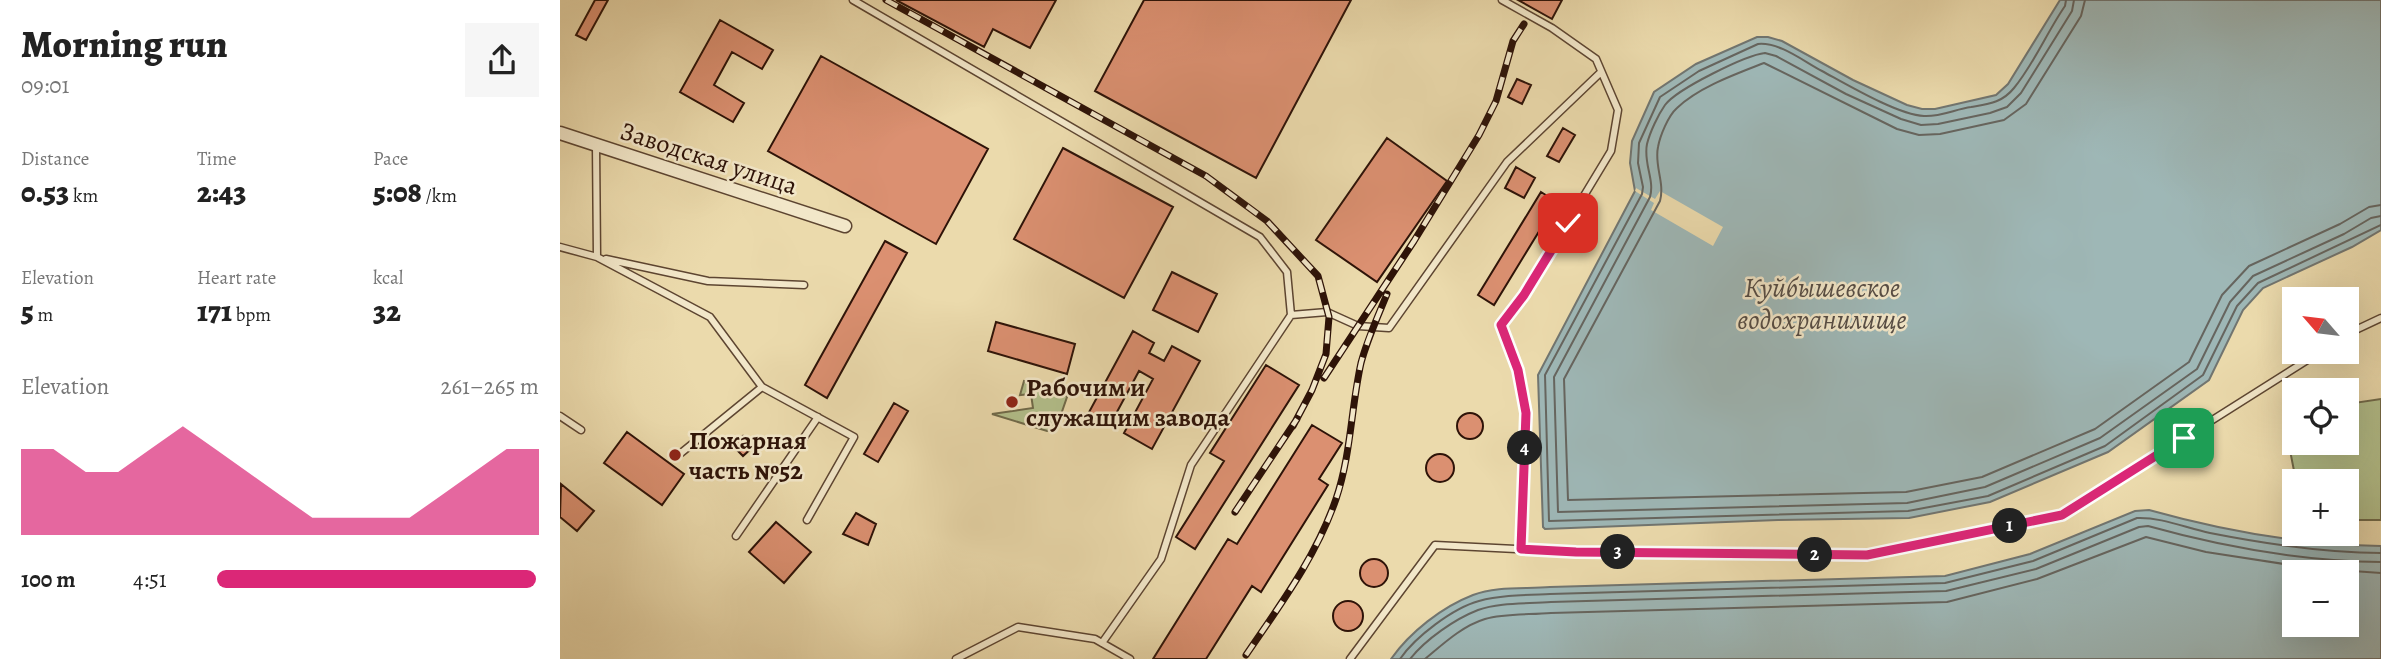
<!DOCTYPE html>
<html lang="en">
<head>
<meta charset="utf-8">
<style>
  body { margin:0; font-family:Alegreya,serif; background:#f6f6f6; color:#222; height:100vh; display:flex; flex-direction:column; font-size:26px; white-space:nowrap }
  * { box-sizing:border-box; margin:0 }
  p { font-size:23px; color:#767676 }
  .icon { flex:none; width:38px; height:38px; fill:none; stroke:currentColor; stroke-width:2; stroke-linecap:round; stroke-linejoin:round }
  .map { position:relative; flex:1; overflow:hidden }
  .drawer { display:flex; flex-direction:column; background:#fff; width:560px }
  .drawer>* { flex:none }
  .needle { width:46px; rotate:298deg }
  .controls { position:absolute; left:1722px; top:287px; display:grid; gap:14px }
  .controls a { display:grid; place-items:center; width:77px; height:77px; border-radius:0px; background:#fff; box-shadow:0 7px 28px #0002; font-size:35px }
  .pin { position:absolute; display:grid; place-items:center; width:60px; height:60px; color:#fff; margin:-30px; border-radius:14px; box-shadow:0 4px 10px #0006 }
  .km { position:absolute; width:35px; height:35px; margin:-18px; border-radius:50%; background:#222; color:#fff; font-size:19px; line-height:35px; text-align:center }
  .round { display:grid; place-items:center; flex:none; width:74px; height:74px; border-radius:0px; background:#f6f6f6 }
  .summary { display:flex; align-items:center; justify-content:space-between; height:119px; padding:0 21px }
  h1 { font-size:38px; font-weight:800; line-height:52px }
  .stats { display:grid; grid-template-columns:repeat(3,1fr); gap:10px; height:119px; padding:7px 21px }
  .stats div { display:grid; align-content:center }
  .stats b { font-size:30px; font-weight:800 }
  .stats small { font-size:19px; font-weight:400 }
  .stats p { font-size:19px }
  .chart { height:196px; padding:14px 21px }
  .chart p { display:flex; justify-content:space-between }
  .chart svg { width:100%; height:126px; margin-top:7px; fill:#db2777; opacity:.7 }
  ul { padding:0 21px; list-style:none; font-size:23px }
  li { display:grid; grid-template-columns:112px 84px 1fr; align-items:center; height:52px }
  li i { height:18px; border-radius:9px; background:#db2777 }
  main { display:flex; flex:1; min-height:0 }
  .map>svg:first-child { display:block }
  .green { fill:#b3c08c; stroke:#706a4a; stroke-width:2 }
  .water { fill:#9eb7b6; stroke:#717570; stroke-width:2; fill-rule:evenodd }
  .pier { fill:#ebdaac }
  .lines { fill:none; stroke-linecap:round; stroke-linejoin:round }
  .shore { stroke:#66655f; stroke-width:2 }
  .building { fill:#db9071; stroke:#2e1308; stroke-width:2 }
  .service-casing { stroke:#5d4531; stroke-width:9 }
  .minor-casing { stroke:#5d4531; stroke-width:15 }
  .service { stroke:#f2e7c9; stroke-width:6 }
  .minor { stroke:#f2e7c9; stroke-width:12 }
  .rail-casing { stroke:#2e1308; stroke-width:7 }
  .rail { stroke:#f2e7c9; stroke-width:4.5; stroke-dasharray:13; stroke-linecap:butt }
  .route-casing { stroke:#fff; stroke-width:14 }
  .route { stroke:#db2777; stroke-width:9 }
  .poi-dot { fill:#8f2418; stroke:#f2e7c9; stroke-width:2.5 }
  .labels { text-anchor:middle; stroke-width:5; stroke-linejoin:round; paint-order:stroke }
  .street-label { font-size:26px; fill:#2e1308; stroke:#f2e7c9 }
  .poi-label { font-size:26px; font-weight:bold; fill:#2e1308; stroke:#f2e7c9; text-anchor:start }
  .water-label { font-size:28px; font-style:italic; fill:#554c45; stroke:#f2e7c9 }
</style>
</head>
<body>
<main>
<section class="drawer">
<div class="summary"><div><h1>Morning run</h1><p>09:01</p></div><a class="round"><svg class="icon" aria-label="share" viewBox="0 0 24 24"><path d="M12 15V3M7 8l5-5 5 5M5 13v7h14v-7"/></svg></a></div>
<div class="stats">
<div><p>Distance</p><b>0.53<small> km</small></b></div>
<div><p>Time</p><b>2:43</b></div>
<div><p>Pace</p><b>5:08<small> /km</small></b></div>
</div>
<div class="stats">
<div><p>Elevation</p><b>5<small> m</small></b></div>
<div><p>Heart rate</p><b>171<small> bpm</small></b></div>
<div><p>kcal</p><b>32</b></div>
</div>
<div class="chart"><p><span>Elevation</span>261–265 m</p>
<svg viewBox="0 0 160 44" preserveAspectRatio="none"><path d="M0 44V14L10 14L20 22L30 22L40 14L50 6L60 14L70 22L80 30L90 38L100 38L110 38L120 38L130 30L140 22L150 14L160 14V44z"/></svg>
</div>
<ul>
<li><b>100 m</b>4:51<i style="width:99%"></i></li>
</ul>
</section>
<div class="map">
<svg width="1821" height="659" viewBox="0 0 1821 659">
  <rect width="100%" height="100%" fill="#ebdaac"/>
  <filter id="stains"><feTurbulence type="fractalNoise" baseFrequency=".00286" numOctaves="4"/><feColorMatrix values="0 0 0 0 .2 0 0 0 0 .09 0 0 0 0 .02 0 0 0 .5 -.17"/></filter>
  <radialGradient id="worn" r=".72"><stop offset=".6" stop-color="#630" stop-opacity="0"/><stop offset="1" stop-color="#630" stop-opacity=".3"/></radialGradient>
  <path class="green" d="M464 381 505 393 507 397 496 429 487 431 432 414 473 408 471 394 460 395Z
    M1821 399V520H1793L1787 516V481H1736L1727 435 1734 431V443H1787V404Z"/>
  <path class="water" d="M1500 0H1821V230L1792 247 1703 288 1683 310 1649 380 1548 452 1430 502 1349 518 1218 520 985 529 983 527 978 375 1075 191 1070 163 1072 141 1094 92 1136 64 1197 37H1208L1222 41 1293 80 1347 105 1362 109H1375L1436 95 1448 84Z
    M1589 510C1664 531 1743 545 1821 546V659H831C850 632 882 607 913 595 936 586 965 589 990 587L1385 576 1470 554 1575 511ZM1734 572H1787V625H1734Z"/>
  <path class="pier" d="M1076 188 1095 199 1100 191 1163 227 1153 246 1091 210 1094 203 1075 191Z"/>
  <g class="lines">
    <path class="shore" d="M1506 0 1505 6C1487 32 1474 64 1454 88 1442 103 1428 104 1411 107 1396 109 1380 117 1364 116 1338 115 1286 84 1262 71 1243 61 1220 42 1198 44L1139 71 1100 97 1079 143 1078 163 1083 187 1082 194 985 375 989 521 1348 511 1428 496 1545 446 1643 375 1677 306 1698 283 1821 225
      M1514 0 1512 11 1461 93 1447 107 1430 113 1378 124 1361 125 1341 119 1286 94 1216 56 1205 53C1186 55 1117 89 1105 105 1098 115 1090 132 1087 144 1083 163 1095 180 1090 197L994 377 998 512 1347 503 1425 487 1540 438 1637 369 1670 302 1693 276 1784 234 1811 218 1821 216
      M1525 0 1521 16 1466 104 1444 120 1380 134 1359 135 1337 129 1204 63C1176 74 1139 87 1117 108 1108 116 1100 136 1098 147 1094 166 1105 182 1100 201L1004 379 1008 500 1346 492 1422 477 1535 429 1629 362 1662 295 1689 266 1780 224 1809 207 1821 205
      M840 659C855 637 893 608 919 601 941 595 967 595 990 594L1385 583 1473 561 1577 518C1601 517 1626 528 1650 533 1706 544 1764 553 1821 553
      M850 659C866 639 895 619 918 610 939 602 968 604 991 602L1386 591 1476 569 1579 527 1588 526C1663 547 1743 561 1821 562
      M865 659C883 644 902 626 925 619 945 613 970 615 991 613L1387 602 1477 579 1586 537 1646 552 1750 568 1821 573"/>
  </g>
  <path class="building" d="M35 0H48L26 40 16 35Z
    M336 0H496L470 48 433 29 424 47Z
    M584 0H791L696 178 535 91Z
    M958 0H1002L992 19Z
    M160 20 213 50 202 69 172 52 154 85 184 103 173 122 120 92Z
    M261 56 428 149 376 244 208 151Z
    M957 79 971 85 962 104 948 97Z
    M1003 128 1015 135 999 162 987 156Z
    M827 138 887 181 817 282 756 240Z
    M503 148 613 207 564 298 454 239Z
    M956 167 975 178 964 198 945 188Z
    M981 192 997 202 934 305 918 295Z
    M325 241 347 253 267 398 245 385Z
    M612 272 657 294 638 332 593 310Z
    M436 322 515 344 507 374 428 351Z
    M573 331 594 343 589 353 604 361 612 346 640 361 592 449 564 433 593 379 579 371 550 425 528 414Z
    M706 365 739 385 635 549 616 537 664 461 650 453Z
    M334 403 348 411 318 462 304 454Z
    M897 426a13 13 0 1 1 26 0a13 13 0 1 1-26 0Z
    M752 425 782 443 759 479 768 485 701 592 692 586 646 659H593L668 539 677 544Z
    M67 432 124 474 102 505 44 463Z
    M183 436 193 447 183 456 173 446Z
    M866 468a14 14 0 1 1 28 0a14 14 0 1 1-28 0Z
    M1 484 34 511 17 531 0 517Z
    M296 513 316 524 308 545 283 534Z
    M216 522 251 552 224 583 189 552Z
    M800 573a14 14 0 1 1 28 0a14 14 0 1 1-28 0Z
    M773 616a15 15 0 1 1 30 0a15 15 0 1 1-30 0Z"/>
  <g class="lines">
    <g class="service-casing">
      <path id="service" d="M293 0 700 237 727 272 731 315 631 465 601 559 542 643
        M942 0 992 28 1036 59 1058 110 1051 151 964 295 941 325 958 370 966 413 961 549
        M0 247 37 257 36 145
        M37 257 150 317 202 387 121 453
        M46 259 148 281 244 285
        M731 315 767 312 798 326 829 328 947 162 1040 73
        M1787 334 1821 318
        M202 387 294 437 247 520
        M0 416 21 430
        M176 536 258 417
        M396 659 458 627 535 639 570 659
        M790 659 875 545 1016 552 1307 555 1502 515 1760 352"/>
    </g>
    <g class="minor-casing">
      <path id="minor" d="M0 133 285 226"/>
    </g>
    <use href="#service" class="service"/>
    <use href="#minor" class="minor"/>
    <g class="rail-casing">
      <path id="rail" d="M326 0 646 176 707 221 758 276 769 317 766 354 752 390 733 426
        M764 378 854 241 919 135 936 101 953 41 964 24
        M675 512 737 419
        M686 655C720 605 756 557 776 499 791 455 791 408 801 363 807 340 818 316 827 294"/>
    </g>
    <use href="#rail" class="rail"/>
  </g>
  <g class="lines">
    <g class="route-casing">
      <path id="route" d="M1008 223 964 295 941 325 958 370 966 413 961 549 1016 552 1307 555 1502 515 1624 438"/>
    </g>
    <use href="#route" class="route"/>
  </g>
  <g class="poi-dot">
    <circle cx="452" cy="402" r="7"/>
    <circle cx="115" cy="455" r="7"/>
  </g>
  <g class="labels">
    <g class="street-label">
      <text transform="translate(149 158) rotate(18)" y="9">Заводская улица</text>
    </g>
    <g class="poi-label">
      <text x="466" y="396">Рабочим и<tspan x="466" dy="30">служащим завода</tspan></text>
      <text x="129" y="449">Пожарная<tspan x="129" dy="30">часть №52</tspan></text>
    </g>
    <g class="water-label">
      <text x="1262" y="297">Куйбышевское<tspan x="1262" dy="32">водохранилище</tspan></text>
    </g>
  </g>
  <rect width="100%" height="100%" filter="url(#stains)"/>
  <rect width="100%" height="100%" fill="url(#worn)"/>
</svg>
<div class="controls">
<a><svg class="needle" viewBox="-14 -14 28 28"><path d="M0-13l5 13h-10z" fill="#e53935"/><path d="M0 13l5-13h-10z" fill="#767676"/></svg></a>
<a><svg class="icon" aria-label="locate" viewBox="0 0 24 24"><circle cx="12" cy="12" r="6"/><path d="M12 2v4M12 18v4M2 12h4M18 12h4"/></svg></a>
<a>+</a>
<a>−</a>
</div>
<div class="pin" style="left:1624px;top:438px;background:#1e9e55"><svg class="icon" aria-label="arrive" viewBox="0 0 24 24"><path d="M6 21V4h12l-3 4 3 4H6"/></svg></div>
<div class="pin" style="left:1008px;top:223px;background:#d93025"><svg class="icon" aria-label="check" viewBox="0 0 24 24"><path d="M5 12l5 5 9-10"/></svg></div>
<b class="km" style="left:1450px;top:526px">1</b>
<b class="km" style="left:1255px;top:555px">2</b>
<b class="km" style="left:1058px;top:552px">3</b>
<b class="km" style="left:965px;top:448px">4</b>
</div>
</main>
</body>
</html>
